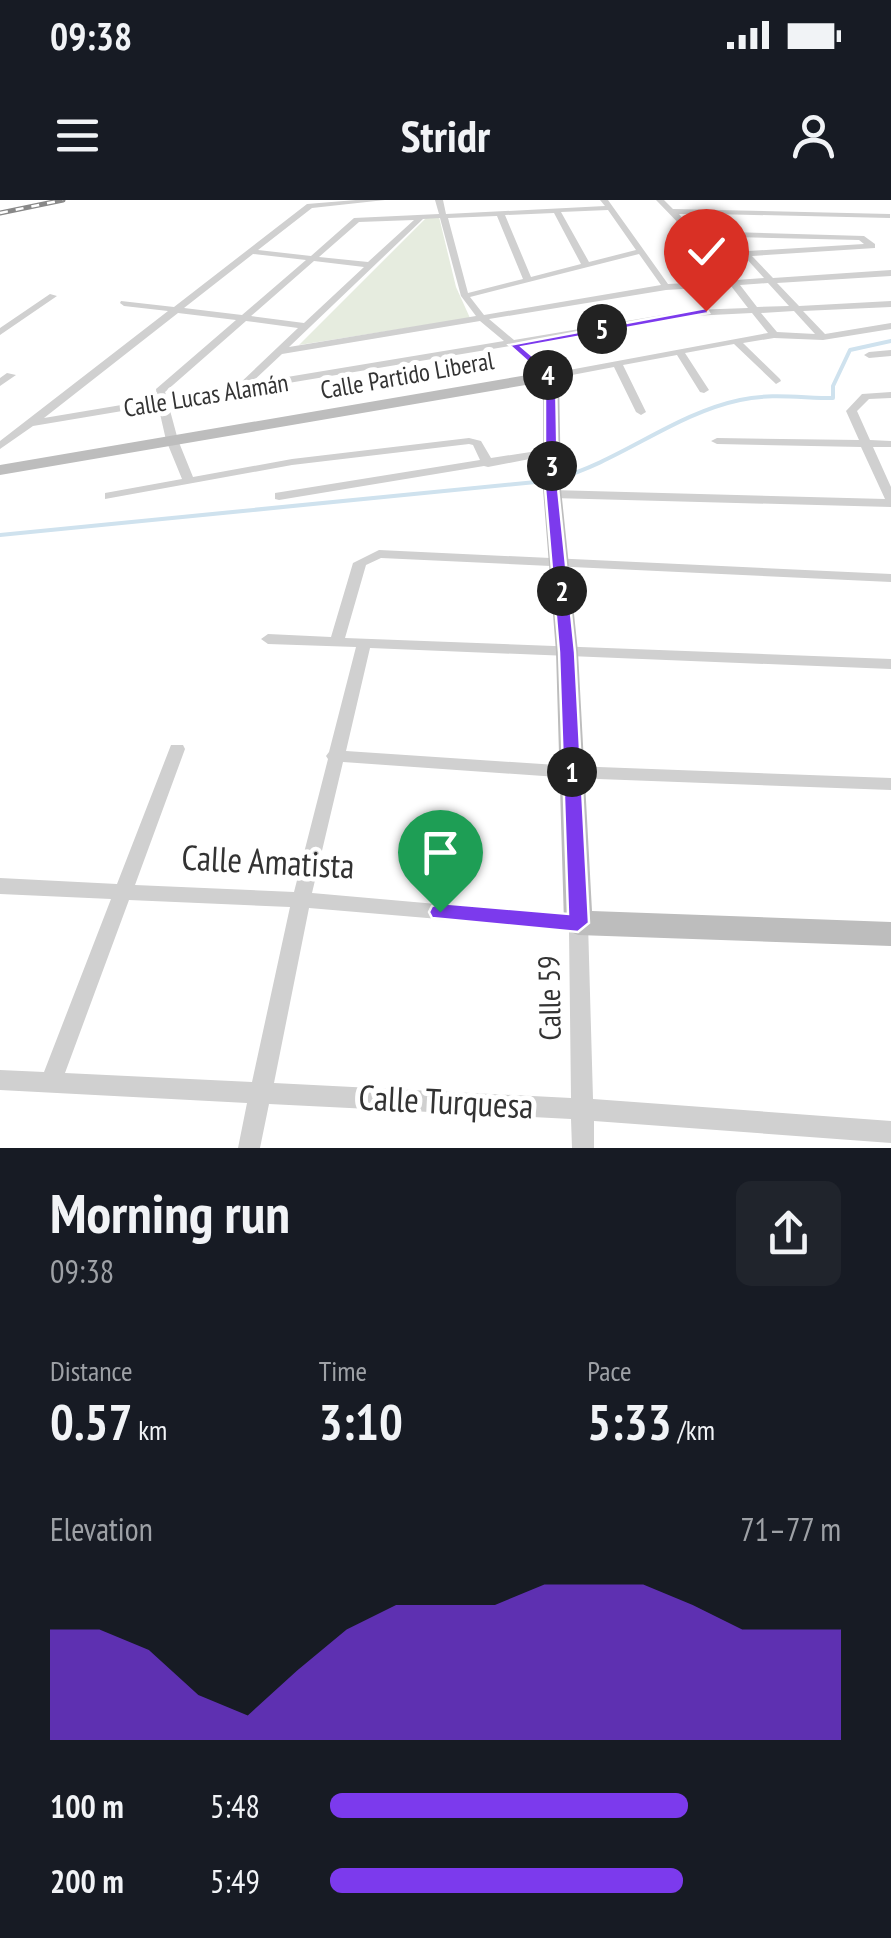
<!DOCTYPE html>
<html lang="en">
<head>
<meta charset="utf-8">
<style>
  body { margin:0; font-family:"PT Sans Narrow",sans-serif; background:#20242c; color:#f1f3f6; height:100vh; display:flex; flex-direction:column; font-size:38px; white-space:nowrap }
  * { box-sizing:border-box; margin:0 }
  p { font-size:32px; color:#9ea1a6 }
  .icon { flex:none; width:55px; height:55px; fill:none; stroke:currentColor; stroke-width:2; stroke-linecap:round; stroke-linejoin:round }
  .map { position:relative; height:948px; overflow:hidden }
  .details { display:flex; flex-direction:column; background:#171b24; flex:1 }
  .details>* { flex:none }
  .pin { position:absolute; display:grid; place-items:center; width:85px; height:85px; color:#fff; margin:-102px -42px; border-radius:50% 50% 50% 0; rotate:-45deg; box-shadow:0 0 10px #0007 }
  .pin .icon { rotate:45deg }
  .km { position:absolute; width:50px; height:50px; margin:-25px; border-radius:50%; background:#222; color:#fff; font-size:28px; line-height:50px; text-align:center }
  .round { display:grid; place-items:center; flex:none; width:105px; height:105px; border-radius:15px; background:#20242c }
  .summary { display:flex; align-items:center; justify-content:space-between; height:170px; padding:0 50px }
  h1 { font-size:55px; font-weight:700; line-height:75px }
  .metrics { display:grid; grid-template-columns:repeat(3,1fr); gap:15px; height:170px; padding:10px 50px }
  .metrics div { display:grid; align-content:center }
  .metrics b { font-size:50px; font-weight:700 }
  .metrics small { font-size:28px; font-weight:400 }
  .metrics p { font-size:28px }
  .chart { height:280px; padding:20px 50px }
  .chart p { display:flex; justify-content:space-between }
  .chart svg { width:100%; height:180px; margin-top:10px; fill:#7c3aed; opacity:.7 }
  ul { padding:0 50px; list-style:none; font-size:32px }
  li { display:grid; grid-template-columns:160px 120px 1fr; align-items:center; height:75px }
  li i { height:25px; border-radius:12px; background:#7c3aed }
  .status { display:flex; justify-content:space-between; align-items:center; height:70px; padding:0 50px; background:#171b24; direction:ltr }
  .status svg { height:28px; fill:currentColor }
  header { display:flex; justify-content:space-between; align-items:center; height:130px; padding:0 50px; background:#171b24; font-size:45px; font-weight:700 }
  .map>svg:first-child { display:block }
  .green { fill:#e6ecdf }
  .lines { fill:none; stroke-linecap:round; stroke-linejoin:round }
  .stream { stroke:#cfe2ee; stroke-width:4 }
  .street { fill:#d0d0d0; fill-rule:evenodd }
  .secondary { fill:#bdbdbd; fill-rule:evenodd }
  .rail-casing { stroke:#888; stroke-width:5 }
  .rail { stroke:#fff; stroke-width:2.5; stroke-dasharray:8; stroke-linecap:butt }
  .route { fill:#7c3aed; stroke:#fff; stroke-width:2.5 }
  .labels { text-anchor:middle; stroke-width:10; stroke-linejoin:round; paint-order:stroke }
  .far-street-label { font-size:25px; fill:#333; stroke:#fff }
  .street-label { font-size:30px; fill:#333; stroke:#fff }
  .near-street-label { font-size:35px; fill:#333; stroke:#fff }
</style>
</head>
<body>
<div class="status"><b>09:38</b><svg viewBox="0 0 49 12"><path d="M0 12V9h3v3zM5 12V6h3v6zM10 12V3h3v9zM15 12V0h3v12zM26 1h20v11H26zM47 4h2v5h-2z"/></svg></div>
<header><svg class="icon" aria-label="menu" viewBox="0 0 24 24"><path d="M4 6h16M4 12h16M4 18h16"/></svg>Stridr<svg class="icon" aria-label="person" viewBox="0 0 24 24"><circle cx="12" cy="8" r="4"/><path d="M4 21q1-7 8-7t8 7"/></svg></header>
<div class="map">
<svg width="891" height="948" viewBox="0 0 891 948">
  <rect width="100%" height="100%" fill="#fff"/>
  <path class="green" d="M439 17 456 87 470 118 299 145 426 18Z"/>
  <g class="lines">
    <path class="stream" d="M556 279C621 261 674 214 740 200 770 193 802 198 833 198V186L850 150 891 141
      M0 335 546 281"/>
    <path class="street" d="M356 0H385L312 8 258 50 311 56 354 18 439 14 435 0H443L446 14 605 6 600 0H608L668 84 727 81 688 33 656 0H664L673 9 890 14V18L713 14 730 32 864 36 875 44V48L752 56 773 78 891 70V76L777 83 799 106 891 101V107L803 111 825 134 891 123V129L823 140 774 138 743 143 780 179 781 181 776 184 734 144 685 153 709 190 704 193 700 192 677 155 623 165 646 212 641 215 636 212 614 167 551 179 510 146 168 203 178 240 193 277 292 259 469 238 481 241 491 258 550 249 556 252 550 255 488 267 484 266 279 300 275 299V293L480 260 473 245 469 244 292 265 105 299V293L182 279 166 240 158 205 33 226 0 249V241L168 111 124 106 120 103 121 101 174 107 307 4ZM608 10 636 50 589 62 561 12ZM554 13 581 64 531 77 505 15ZM679 14H705L722 32 721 36H725L740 52V56H744L764 78 736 80ZM497 16 523 79 468 93 448 18ZM440 18 461 96 476 116 289 147 423 19ZM414 20 368 62 319 57 359 22ZM734 37 859 40 864 44 748 51ZM253 54 306 60 242 115 184 108ZM639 54 661 85 484 115 470 97ZM314 61 364 67 304 123 251 116ZM768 83 789 106 757 107 740 85ZM731 86 748 108 692 110 514 140 489 119 666 90ZM794 111 815 134 777 132 761 113ZM178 113 236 120 156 189 157 199 44 218ZM752 113 768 133 553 173 519 145 692 116ZM246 121 298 128 237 186 167 197 165 192ZM480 121 504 141 251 183 282 154Z
      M50 94 57 96 0 135V128Z
      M891 150V156L869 158 864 155 869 152Z
      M7 173 16 175 0 186V178Z
      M891 192V198L869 199 857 211 870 240 891 241V247H873L891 287V307L552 298 546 294 552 290 885 299 861 247 717 244 711 241 717 238 859 240 846 211 862 194Z
      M379 350 891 374V382L381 358 366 365 345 438 891 459V469L370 448 346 551 572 566 891 578V590L572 578 343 562 312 693 585 717 588 723 593 899 891 921V943L594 921V948H572L571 919 269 904 260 948H238L247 903 0 890V870L44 872 111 699 0 694V678L117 684 171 545H183L185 549 135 685 294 692 328 559 326 556 329 552 356 447 268 444 261 439 268 434 331 437 353 363ZM129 700 290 707 252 882 65 873ZM309 708 569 730 571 898 274 883Z"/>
    <path class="secondary" d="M551 171 559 176 561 289 578 452 592 711 891 722V746L578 735 568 731 564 723 556 452 543 289V182L0 275V265Z"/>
    <g class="rail-casing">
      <path id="rail" d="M0 13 63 0"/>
    </g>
    <use href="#rail" class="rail"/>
  </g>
  <path class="route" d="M706 108 709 113 522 147 556 176 558 288 575 452 589 723 578 732 432 718 429 712 432 706 440 703 568 714 559 452 545 288V177L509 145Z"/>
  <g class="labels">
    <g class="far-street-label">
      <text transform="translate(407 175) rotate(-10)" y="9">Calle Partido Liberal</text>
      <text transform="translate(206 195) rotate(-9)" y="9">Calle Lucas Alamán</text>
    </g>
    <g class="street-label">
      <text transform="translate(550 798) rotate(-91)" y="10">Calle 59</text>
    </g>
    <g class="near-street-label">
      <text transform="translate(268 662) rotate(3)" y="12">Calle Amatista</text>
      <text transform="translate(446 902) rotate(3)" y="12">Calle Turquesa</text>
    </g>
  </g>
</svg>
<div class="pin" style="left:440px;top:712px;background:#1e9e55"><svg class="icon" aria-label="arrive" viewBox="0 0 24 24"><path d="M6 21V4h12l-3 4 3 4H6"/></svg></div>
<div class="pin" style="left:706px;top:111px;background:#d93025"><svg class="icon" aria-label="check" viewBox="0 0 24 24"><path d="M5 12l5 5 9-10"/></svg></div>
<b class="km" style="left:572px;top:572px">1</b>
<b class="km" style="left:562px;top:391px">2</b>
<b class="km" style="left:552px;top:266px">3</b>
<b class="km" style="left:548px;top:175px">4</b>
<b class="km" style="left:602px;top:129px">5</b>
</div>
<section class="details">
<div class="summary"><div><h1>Morning run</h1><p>09:38</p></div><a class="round"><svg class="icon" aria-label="share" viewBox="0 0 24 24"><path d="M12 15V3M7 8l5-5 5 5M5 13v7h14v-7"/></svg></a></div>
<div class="metrics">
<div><p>Distance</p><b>0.57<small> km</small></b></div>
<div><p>Time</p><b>3:10</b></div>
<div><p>Pace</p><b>5:33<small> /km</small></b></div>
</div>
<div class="chart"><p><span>Elevation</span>71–77 m</p>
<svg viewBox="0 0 160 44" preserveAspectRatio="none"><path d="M0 44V17L10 17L20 22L30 33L40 38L50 27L60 17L70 11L80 11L90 11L100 6L110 6L120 6L130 11L140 17L150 17L160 17V44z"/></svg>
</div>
<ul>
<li><b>100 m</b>5:48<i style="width:70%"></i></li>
<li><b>200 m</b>5:49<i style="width:69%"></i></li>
</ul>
</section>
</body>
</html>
